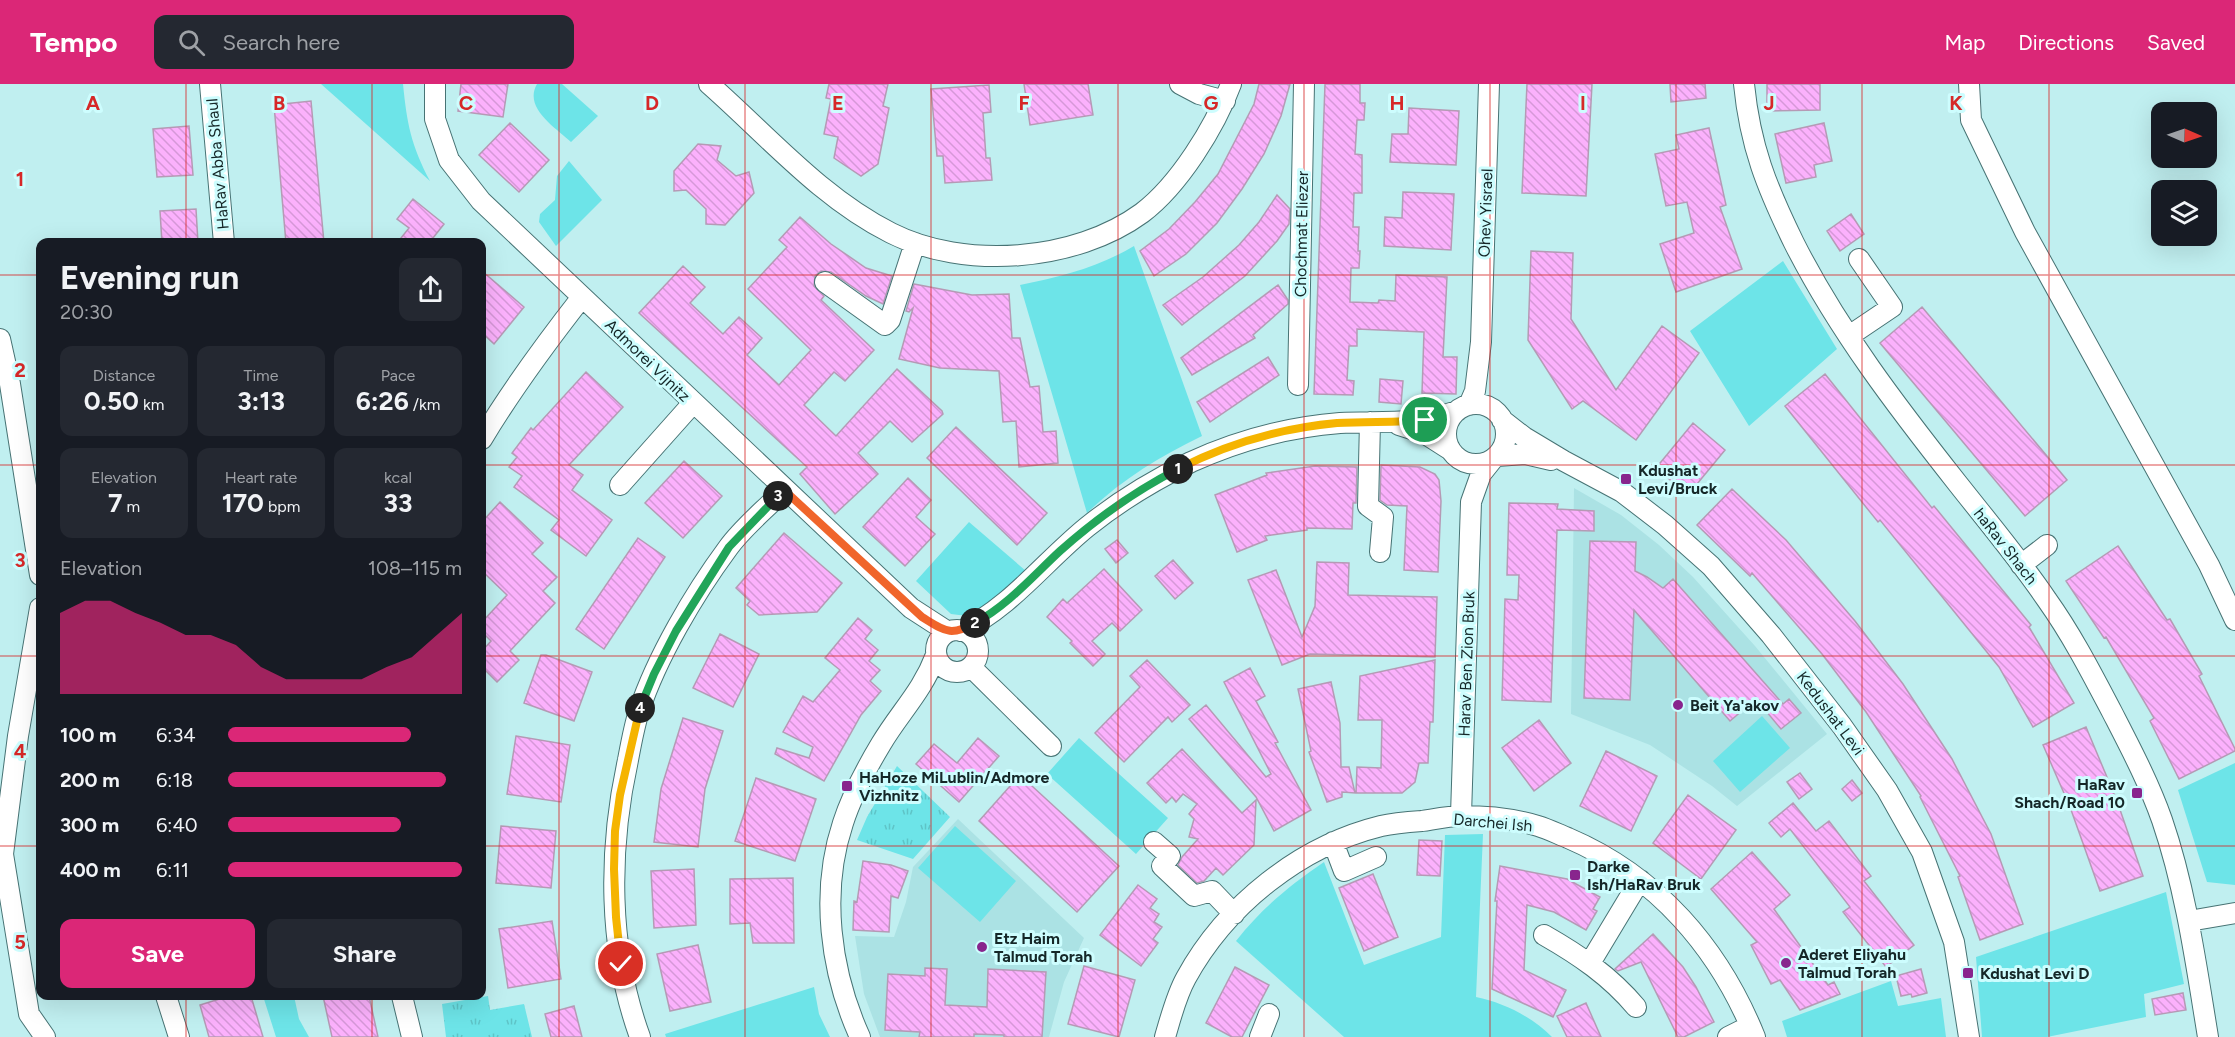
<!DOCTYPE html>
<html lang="en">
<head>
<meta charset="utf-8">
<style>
  body { margin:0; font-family:Figtree,sans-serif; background:#242831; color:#f1f3f6; height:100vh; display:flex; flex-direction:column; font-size:22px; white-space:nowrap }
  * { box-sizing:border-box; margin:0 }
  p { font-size:20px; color:#9ea1a6 }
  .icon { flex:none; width:33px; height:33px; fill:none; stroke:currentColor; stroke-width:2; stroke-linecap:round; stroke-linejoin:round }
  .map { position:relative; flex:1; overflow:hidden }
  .sheet { position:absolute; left:36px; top:154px; width:450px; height:762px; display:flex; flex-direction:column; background:#171b24; border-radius:12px; box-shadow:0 6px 24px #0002 }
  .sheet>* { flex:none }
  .needle { width:39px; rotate:92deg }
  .controls { position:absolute; left:2151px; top:18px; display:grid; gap:12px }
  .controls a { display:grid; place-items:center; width:66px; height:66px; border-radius:12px; background:#171b24; box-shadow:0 6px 24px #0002; font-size:30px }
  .pin { position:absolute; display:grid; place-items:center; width:51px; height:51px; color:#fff; margin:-26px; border:3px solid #fff; border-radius:50%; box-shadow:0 2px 6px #0007 }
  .km { position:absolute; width:30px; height:30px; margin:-15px; border-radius:50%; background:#222; color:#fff; font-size:16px; line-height:30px; text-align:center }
  .round { display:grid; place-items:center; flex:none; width:63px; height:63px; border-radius:12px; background:#242831 }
  .head { display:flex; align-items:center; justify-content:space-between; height:102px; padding:0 24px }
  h1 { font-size:33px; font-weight:700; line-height:45px }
  .figures { display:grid; grid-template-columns:repeat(3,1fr); gap:9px; height:102px; padding:6px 24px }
  .figures div { display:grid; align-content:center; border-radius:12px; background:#242831; text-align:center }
  .figures b { font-size:26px; font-weight:700 }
  .figures small { font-size:16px; font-weight:400 }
  .figures p { font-size:16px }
  .chart { height:168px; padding:12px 24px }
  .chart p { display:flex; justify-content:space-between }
  .chart svg { width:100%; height:108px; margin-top:6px; fill:#db2777; opacity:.7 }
  .button { display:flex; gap:12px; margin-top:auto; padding:12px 24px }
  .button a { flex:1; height:69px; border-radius:12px; background:#db2777; color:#fff; font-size:24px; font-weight:700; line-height:69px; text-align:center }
  .button a+a { background:#242831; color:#f1f3f6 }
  ul { padding:0 24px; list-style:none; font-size:20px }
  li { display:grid; grid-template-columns:96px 72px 1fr; align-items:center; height:45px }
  li i { height:15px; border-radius:8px; background:#db2777 }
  header { display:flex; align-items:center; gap:36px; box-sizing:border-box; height:84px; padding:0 30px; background:#db2777; color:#fff }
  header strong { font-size:28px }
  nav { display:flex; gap:33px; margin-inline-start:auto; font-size:21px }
  .search { width:420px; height:54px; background:#242831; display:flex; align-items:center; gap:15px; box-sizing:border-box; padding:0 21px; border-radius:12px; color:#9ea1a6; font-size:22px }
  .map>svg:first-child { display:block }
  .built { fill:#abe2e4 }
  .grass { fill:url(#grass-tufts) }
  .park { fill:#6de4e8 }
  .building { fill:url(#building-back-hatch); stroke:#b59ab5; stroke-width:1.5 }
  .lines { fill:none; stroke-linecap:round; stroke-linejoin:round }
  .minor-casing { stroke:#477374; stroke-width:22 }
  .minor { stroke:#fff; stroke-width:20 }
  .split-1-casing { stroke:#fff; stroke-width:12 }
  .split-2-casing { stroke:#fff; stroke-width:12 }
  .split-3-casing { stroke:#fff; stroke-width:12 }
  .split-4-casing { stroke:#fff; stroke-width:12 }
  .split-5-casing { stroke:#fff; stroke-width:12 }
  .split-1 { stroke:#f5b400; stroke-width:8 }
  .split-2 { stroke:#22a559; stroke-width:8 }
  .split-3 { stroke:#f0652b; stroke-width:8 }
  .split-4 { stroke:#22a559; stroke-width:8 }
  .split-5 { stroke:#f5b400; stroke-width:8 }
  .grid { fill:none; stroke:#d62828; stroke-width:1.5; stroke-opacity:0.55 }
  .poi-dot { fill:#88258d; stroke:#cdfdfe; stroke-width:2 }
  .labels { text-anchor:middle; stroke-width:6; stroke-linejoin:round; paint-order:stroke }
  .street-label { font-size:16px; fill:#152728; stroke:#cdfdfe }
  .poi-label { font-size:16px; font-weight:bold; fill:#152728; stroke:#cdfdfe; text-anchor:start }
  .grid-label { font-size:20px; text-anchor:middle; font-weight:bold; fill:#d62828; stroke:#cdfdfe; stroke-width:6; stroke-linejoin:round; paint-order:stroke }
</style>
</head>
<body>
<header>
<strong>Tempo</strong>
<div class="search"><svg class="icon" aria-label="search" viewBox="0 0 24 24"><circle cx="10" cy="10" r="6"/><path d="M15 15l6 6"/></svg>Search here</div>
<nav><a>Map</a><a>Directions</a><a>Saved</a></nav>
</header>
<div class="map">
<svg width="2235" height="953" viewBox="0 0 2235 953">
  <defs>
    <pattern id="grass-tufts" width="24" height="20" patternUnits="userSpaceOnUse" patternTransform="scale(1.5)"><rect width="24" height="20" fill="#6de4e8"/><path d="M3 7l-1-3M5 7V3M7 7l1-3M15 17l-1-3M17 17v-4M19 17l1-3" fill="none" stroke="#5ec4c7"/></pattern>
    <pattern id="building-back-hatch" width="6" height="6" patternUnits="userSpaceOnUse" patternTransform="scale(1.5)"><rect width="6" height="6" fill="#fbb1fc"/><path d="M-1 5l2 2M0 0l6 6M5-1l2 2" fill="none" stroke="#d698d8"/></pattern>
  </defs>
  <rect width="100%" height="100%" fill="#c0eff0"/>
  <path class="built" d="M1574 404 1621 431 1659 461 1693 493 1755 562 1827 650 1737 722 1712 702 1650 661 1571 630Z
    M958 735 1084 854 1064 898 1049 953H880L864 910 855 852 894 853 906 818 913 783Z"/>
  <path class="grass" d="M897 682 950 733 913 775 857 756 867 733Z
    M488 912 490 926 524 920 532 953H446L442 920Z"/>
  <path class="park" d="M321 0H403C407 40 411 61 430 97Z
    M537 0H562L598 32 571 58C556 44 523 24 537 0Z
    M569 77 602 116 556 162 539 138 540 130 555 116 557 92Z
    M1134 162 1202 352C1159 373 1121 396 1087 429L1020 201C1060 193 1099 183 1134 162Z
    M1783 177 1837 265 1749 342 1690 247Z
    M969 438 1026 487 993 524 967 532 951 530 916 497Z
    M1762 632 1790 664 1740 708 1713 677Z
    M1079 654 1168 734 1136 770 1047 690Z
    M2235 679V801L2207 798 2178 706Z
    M955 742 1016 797 980 838 918 784Z
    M1483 750 1476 913C1504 919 1531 932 1552 953H1344L1236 857C1262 824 1289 802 1324 778L1364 881 1441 853 1445 751Z
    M2166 808 2184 900 2144 910 2146 933 2047 953H1982L1976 873Z
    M1891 897 1898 922 1941 914 1946 953H1787L1782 937Z
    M814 903 819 930 830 953H666L665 950Z
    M263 912H294L299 935 309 953H276Z"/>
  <path class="building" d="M461 0H508L503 33 458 27Z
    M829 0H888L883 22 889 24 878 80 861 92 834 74 838 53 824 50 831 15 826 14Z
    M1024 0H1088L1093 31 1030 41Z
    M1259 0H1290L1281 32 1264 70 1242 105 1217 139 1186 170 1154 192 1140 167 1169 145 1195 118 1218 90 1254 20Z
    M1325 0H1360V19H1365L1364 36H1357L1355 70 1362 71V109H1354L1353 143H1359L1358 167H1360L1359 184H1351L1350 218 1378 219 1379 216 1395 217 1396 191 1447 193 1443 273H1457L1456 310 1422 309 1424 248 1357 245V262H1349L1347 296 1354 297 1353 311 1314 310Z
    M1527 0H1592L1586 112 1522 109Z
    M1670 0H1705L1706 14 1671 18Z
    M1767 0H1820V26L1767 27Z
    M989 1 991 28 983 29 986 74H990L992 96 945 99 943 72H937L931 5Z
    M311 17 324 159H286L274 21Z
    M1409 24 1459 27 1456 81 1390 78 1392 50H1408Z
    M510 39 549 76 519 108 479 71Z
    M1824 39 1832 77 1814 81 1816 93 1786 99 1775 50Z
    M189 42 193 91 157 93 153 45Z
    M1709 44 1726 121 1720 123 1742 185 1676 208 1660 160 1694 149 1687 118 1666 122 1655 70 1679 65 1676 51Z
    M698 60 721 62 717 76 736 92 749 88 754 109 725 141 706 140V125L686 106 674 107V87Z
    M1403 108 1454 110 1451 166 1384 162 1385 133 1402 134Z
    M1277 111 1290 125 1289 140 1277 157 1245 192 1182 241 1163 221 1203 193 1239 161 1259 138Z
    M413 115 444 140 429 159H397L409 144 397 135Z
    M196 125 198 159H162L160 127Z
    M1851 130 1864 150 1840 167 1827 147Z
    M800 133 831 160 866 184 892 192 883 220 866 212 831 188 821 187 815 192 814 202 824 212 821 216 874 266 845 297 834 288 804 321 836 352 897 285 942 327 943 330 912 358 890 337 858 369 878 390 835 430 800 390 807 383 639 229 683 182 705 203 690 219 723 250 739 233 762 254 747 271 779 301 811 266 748 205 787 163 779 156Z
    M1531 167 1573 169 1571 235 1616 306 1662 242 1699 269 1636 356 1583 317 1572 325 1528 256Z
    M482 187 524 223 494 260 482 249Z
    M914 200 972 211 1009 210 1012 254H1020L1030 303 1039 302 1043 348 1056 347 1058 379 1019 383 1016 337 1003 338 999 287 940 284 899 275 913 224 909 228 906 227Z
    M1278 201 1288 216V220L1253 251 1255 254 1192 291 1181 274Z
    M1922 223 2067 396 2025 432 1880 259Z
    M1268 273 1279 291 1210 338 1197 318Z
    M586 288 623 323 569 381 583 391 572 406 612 436 586 472 551 446 559 436 514 403 522 392 509 383 517 373 512 369 531 344 533 346Z
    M1825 290 1932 424 1934 422 2031 541 2029 543 2074 619 2033 643 1999 583 1880 436 1878 438 1785 322Z
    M1380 295 1403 297 1401 320 1379 318Z
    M1693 339 1725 366 1688 411 1656 384Z
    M956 343 1047 429 1017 461 927 374Z
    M684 377 722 412 683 454 645 419Z
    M1381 381 1420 383 1435 390 1439 396 1441 417 1438 488 1404 486 1407 422 1387 421 1380 416Z
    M1315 382 1357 383 1356 419H1353L1352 445 1307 444V446L1265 452 1267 456 1237 468 1215 411 1267 391 1266 389Z
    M908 394 931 416 916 433 935 450 905 482 863 443Z
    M1732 405 1786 456 1855 537 1903 600 1952 675 1991 750 2023 840 1980 856 1958 793 1960 792 1920 713 1921 712 1866 628 1822 570 1752 489 1750 492 1697 441Z
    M500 418 543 459 532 470 557 493 543 507 555 519 510 567 519 576 497 598 482 583V567L491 557 482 548V538L507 511 482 487V438Z
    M1509 419 1558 420 1557 425 1594 427V447L1557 446 1551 618 1502 616 1505 515 1518 516 1519 491H1507Z
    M784 449 842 499 817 528 759 531 747 521 750 517 736 504Z
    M638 454 665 473 604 565 576 545Z
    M1117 456 1128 469 1116 479 1105 465Z
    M1590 457 1636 458 1635 487 1647 493 1663 504 1673 495 1783 620 1789 615 1801 629 1781 645 1756 615 1730 637 1634 526 1630 616 1584 614Z
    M2118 462 2167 536 2170 535 2202 590 2199 592 2235 665V667L2179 695 2150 637 2154 634 2106 553 2104 554 2066 497Z
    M1173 476 1193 499 1175 515 1155 492Z
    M1317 478 1349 479 1348 511 1437 513 1435 573 1310 570 1282 581 1248 496 1276 486 1302 553 1315 522Z
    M1104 485 1142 526 1120 547 1112 539 1092 557 1105 570 1093 582 1070 559 1072 557 1047 533 1063 515 1067 519Z
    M858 534 872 546 865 555 878 566 869 577 880 586 870 597 881 607 861 631 824 697 775 670 777 664 809 674 813 663 783 648 803 612 813 618 840 586 825 574Z
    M720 550 759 570 733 623 693 604Z
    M541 571H546L592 588 574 637 524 619Z
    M1147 576 1190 621 1172 638 1168 633 1124 678 1095 649 1140 603 1130 592Z
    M1435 576 1433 638H1430L1428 679H1419L1415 698 1402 709H1356L1357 683 1381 684 1382 636H1358L1360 592Z
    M1250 584 1265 612 1256 617 1278 658 1275 659 1311 726 1274 747 1256 713 1189 635 1206 621 1266 693 1271 690 1224 598Z
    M1331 598 1340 639 1341 683H1349L1355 709 1342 708V713L1327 718 1309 668 1311 667 1298 605Z
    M683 634 723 647 705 705 698 763 654 758 661 705Z
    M1539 636 1571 679 1534 707 1502 664Z
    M2086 643 2117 717 2143 792 2100 807 2070 723 2043 661Z
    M516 652 570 661 561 718 507 710Z
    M978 654 999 672 959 718 916 680 934 660 957 679Z
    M1182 665 1242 729 1256 716 1254 761 1223 791 1216 784 1204 797 1197 799 1178 781 1182 773 1198 755 1189 753 1194 735 1189 730 1197 720 1183 710 1176 718 1172 713 1166 719 1147 699Z
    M1606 667 1657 692 1631 747 1580 722Z
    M1800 689 1812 705 1799 715 1787 698Z
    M1020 691 1119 782 1077 828 979 737Z
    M756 694 816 715 795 777 735 757Z
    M1852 696 1862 709 1852 717 1842 705Z
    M1688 711 1736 746 1701 795 1653 759Z
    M1793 719 1816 747 1829 737 1871 792 1864 797 1914 861 1886 883 1843 828 1850 823 1790 745 1781 753 1769 739Z
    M501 742 556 747 551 804 496 799Z
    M1419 756 1442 757 1440 792 1417 791Z
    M1752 768 1790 811 1774 825 1828 901 1834 898 1840 910 1800 926 1780 896 1771 900 1751 861 1757 858 1711 805Z
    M863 777 891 781 908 787 898 814 891 812 889 848 853 846 854 817 857 818Z
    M1500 782 1567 795 1600 813 1593 825 1597 827 1586 846 1554 828 1527 821 1524 886 1566 906 1553 933 1492 905 1497 817H1495Z
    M694 785 696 841 654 844 651 787Z
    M1373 790 1398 853 1364 867 1339 804Z
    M793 794 794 859H753L750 839 730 840V795Z
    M1138 801 1157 815 1150 824 1159 830 1154 838 1162 843 1153 855 1158 859 1141 882 1100 851Z
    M552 837 561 895 508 904 499 845Z
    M1653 850 1683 883 1696 903 1714 938 1684 953H1678L1641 878 1618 887 1615 885Z
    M698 861 711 918 670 927 657 870Z
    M1084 882 1135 896 1119 953 1068 940Z
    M1235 883 1269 901 1242 953H1232L1206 939Z
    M925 884 947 885 945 921 987 923 988 885 1046 888 1042 953H1004V951L974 950V953H919L920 948 885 946 888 890 925 892Z
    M1921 885 1927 909 1912 913 1911 910 1901 912 1896 892Z
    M2183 909 2186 926 2155 931 2152 915Z
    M229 912H251L263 953H209L200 921Z
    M323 912H369L378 953H332Z
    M1586 919 1601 953H1567L1557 932Z
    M574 922 582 953H551L545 930Z"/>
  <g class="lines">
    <g class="minor-casing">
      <path id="minor" d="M210 0 224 159
        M435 0V35L449 76 481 117 911 524 948 548
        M709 0C767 51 821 114 891 149 964 186 1075 178 1142 129 1179 101 1215 43 1231 0
        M1180 0 1199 10 1225 17
        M1744 0C1750 62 1767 104 1794 159 1838 246 1898 324 1958 400 1988 438 2020 476 2047 516 2072 551 2092 590 2112 628 2130 663 2149 699 2162 736 2186 806 2196 880 2208 953
        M1969 0 1971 36 2025 148 2209 481 2235 536
        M825 198 885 241 890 236 915 159
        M1849 252 1892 223 1859 175
        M0 255 10 300 40 491
        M1298 301 1304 0
        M1446 350a30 30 0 1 1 60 0a30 30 0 1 1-60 0Z
        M1469 321 1475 307 1481 258 1489 0
        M1502 336 1524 353 1564 377 1622 408 1665 441 1711 482 1771 551 1842 642 1887 706 1922 768 1954 858 1969 953
        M1370 338 1368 422 1383 433 1380 468
        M1399 341 1424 349 1449 365
        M482 355C512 305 546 259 582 213
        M1497 372 1525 370 1551 376
        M620 401 693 319
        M2021 481 2047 461
        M40 524 18 652 3 770 29 930 45 953
        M936 567a21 21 0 1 1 42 0a21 21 0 1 1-42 0Z
        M961 547C1011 523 1044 478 1087 443 1118 418 1154 396 1191 378 1237 357 1289 343 1340 339 1380 337 1418 341 1457 327
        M971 583 1051 662
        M1461 731 1471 418 1481 390 1493 375
        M1154 758 1170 772 1162 782 1194 812 1212 807 1234 830
        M1333 758 1344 787 1376 773
        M2189 837 2235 829
        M1544 851C1579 871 1610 892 1636 923
        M1590 879 1640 796
        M166 912 179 953
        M402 912 412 953
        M640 953C608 865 608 767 628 676 631 660 634 643 639 627 657 573 694 510 728 464 743 443 766 425 784 406
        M860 953C830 887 820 808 843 739 852 711 866 685 881 660 900 628 922 608 936 571
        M1165 953C1171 933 1176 912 1186 894 1226 821 1300 762 1381 742 1394 739 1408 738 1422 737 1435 735 1449 732 1462 732 1486 732 1515 735 1538 742 1548 745 1558 750 1568 754 1657 792 1719 864 1755 953
        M1260 953 1269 930
        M1728 953 1750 942"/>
    </g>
    <use href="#minor" class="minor"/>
  </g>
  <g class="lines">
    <g class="split-1-casing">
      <path id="split-1" d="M1178 385C1227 360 1282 344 1337 339 1367 337 1396 339 1425 336"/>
    </g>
    <g class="split-2-casing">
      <path id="split-2" d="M975 539C1008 521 1032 493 1060 467 1096 435 1135 407 1178 385"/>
    </g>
    <g class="split-3-casing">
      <path id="split-3" d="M778 412 784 406 922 533C945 547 950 553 975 539"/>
    </g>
    <g class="split-4-casing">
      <path id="split-4" d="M640 624 654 590 676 547 729 463 778 412"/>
    </g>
    <g class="split-5-casing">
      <path id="split-5" d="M621 880 616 833 614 785 615 747 620 711 640 624"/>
    </g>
    <use href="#split-1" class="split-1"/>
    <use href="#split-2" class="split-2"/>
    <use href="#split-3" class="split-3"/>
    <use href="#split-4" class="split-4"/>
    <use href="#split-5" class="split-5"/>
  </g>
  <path class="grid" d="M186 0V159M372 0V159M559 0V953M745 0V953M931 0V953M1118 0V953M1304 0V953M1490 0V953M1676 0V953M1862 0V953M2049 0V953M0 191H40M482 191H2235M0 381H40M482 381H2235M0 572H40M482 572H2235M0 762H40M482 762H2235M186 912V953M372 912V953"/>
  <g class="poi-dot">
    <rect x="1620" y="389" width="12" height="12" rx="3"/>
    <circle cx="1678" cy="621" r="6"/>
    <rect x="841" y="696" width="12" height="12" rx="3"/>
    <rect x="2131" y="703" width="12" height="12" rx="3"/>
    <rect x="1569" y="785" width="12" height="12" rx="3"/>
    <circle cx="982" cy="863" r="6"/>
    <circle cx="1786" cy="879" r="6"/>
    <rect x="1962" y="883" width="12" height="12" rx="3"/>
  </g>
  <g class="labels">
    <g class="street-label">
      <text transform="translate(217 80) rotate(-95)" y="6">HaRav Abba Shaul</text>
      <text transform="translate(1485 129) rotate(-88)" y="6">Ohev Yisrael</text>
      <text transform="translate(1301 150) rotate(-89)" y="6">Chochmat Eliezer</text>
      <text transform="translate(648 276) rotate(44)" y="6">Admorei Vijnitz</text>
      <text transform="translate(2006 462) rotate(52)" y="6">haRav Shach</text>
      <text transform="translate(1466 580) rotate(-88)" y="6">Harav Ben Zion Bruk</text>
      <text transform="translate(1831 629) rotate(53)" y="6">Kedushat Levi</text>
      <text transform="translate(1493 738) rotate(5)" y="6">Darchei Ish</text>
    </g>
    <g class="poi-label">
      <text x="1638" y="392">Kdushat<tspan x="1638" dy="18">Levi/Bruck</tspan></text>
      <text x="1690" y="627">Beit Ya'akov</text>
      <text x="859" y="699">HaHoze MiLublin/Admore<tspan x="859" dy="18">Vizhnitz</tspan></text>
      <text x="2125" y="706" text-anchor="end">HaRav<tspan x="2125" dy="18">Shach/Road 10</tspan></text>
      <text x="1587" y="788">Darke<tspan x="1587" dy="18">Ish/HaRav Bruk</tspan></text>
      <text x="994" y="860">Etz Haim<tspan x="994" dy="18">Talmud Torah</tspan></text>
      <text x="1798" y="876">Aderet Eliyahu<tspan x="1798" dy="18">Talmud Torah</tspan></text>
      <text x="1980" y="895">Kdushat Levi D</text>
    </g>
  </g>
  <g class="grid-label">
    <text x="93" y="26">A</text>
    <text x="279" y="26">B</text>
    <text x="466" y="26">C</text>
    <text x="652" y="26">D</text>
    <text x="838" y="26">E</text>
    <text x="1024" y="26">F</text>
    <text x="1211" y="26">G</text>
    <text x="1397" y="26">H</text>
    <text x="1583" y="26">I</text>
    <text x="1769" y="26">J</text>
    <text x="1956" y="26">K</text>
    <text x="20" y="102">1</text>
    <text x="20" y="293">2</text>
    <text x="20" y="483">3</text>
    <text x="20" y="674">4</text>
    <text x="20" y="865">5</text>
  </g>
</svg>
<div class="controls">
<a><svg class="needle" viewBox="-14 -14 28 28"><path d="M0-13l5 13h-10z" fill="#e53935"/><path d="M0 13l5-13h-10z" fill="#9ea1a6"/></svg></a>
<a><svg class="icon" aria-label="layers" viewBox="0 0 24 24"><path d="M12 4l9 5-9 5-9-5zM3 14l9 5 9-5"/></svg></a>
</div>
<div class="pin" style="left:1425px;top:336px;background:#1e9e55"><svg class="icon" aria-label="arrive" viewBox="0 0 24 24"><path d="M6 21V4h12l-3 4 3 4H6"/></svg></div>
<div class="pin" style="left:621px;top:880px;background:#d93025"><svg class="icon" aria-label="check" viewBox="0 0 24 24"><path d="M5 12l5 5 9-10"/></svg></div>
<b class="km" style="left:1178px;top:385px">1</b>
<b class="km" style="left:975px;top:539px">2</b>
<b class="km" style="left:778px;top:412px">3</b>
<b class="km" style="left:640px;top:624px">4</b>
<section class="sheet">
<div class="head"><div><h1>Evening run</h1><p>20:30</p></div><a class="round"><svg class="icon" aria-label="share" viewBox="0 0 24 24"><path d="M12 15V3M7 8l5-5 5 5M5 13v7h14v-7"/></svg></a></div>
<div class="figures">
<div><p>Distance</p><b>0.50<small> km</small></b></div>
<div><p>Time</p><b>3:13</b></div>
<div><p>Pace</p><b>6:26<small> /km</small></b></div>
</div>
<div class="figures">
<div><p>Elevation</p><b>7<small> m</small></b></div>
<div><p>Heart rate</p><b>170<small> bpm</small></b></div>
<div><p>kcal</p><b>33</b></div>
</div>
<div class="chart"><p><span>Elevation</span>108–115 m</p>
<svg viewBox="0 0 160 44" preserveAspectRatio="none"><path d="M0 44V11L10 6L20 6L30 11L40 15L50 20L60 20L70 24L80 33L90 38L100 38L110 38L120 38L130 33L140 29L150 20L160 11V44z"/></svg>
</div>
<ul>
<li><b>100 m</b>6:34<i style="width:78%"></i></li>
<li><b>200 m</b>6:18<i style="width:93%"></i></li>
<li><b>300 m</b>6:40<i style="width:74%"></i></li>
<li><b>400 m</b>6:11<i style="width:100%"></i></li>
</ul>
<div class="button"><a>Save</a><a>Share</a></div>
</section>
</div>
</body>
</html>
